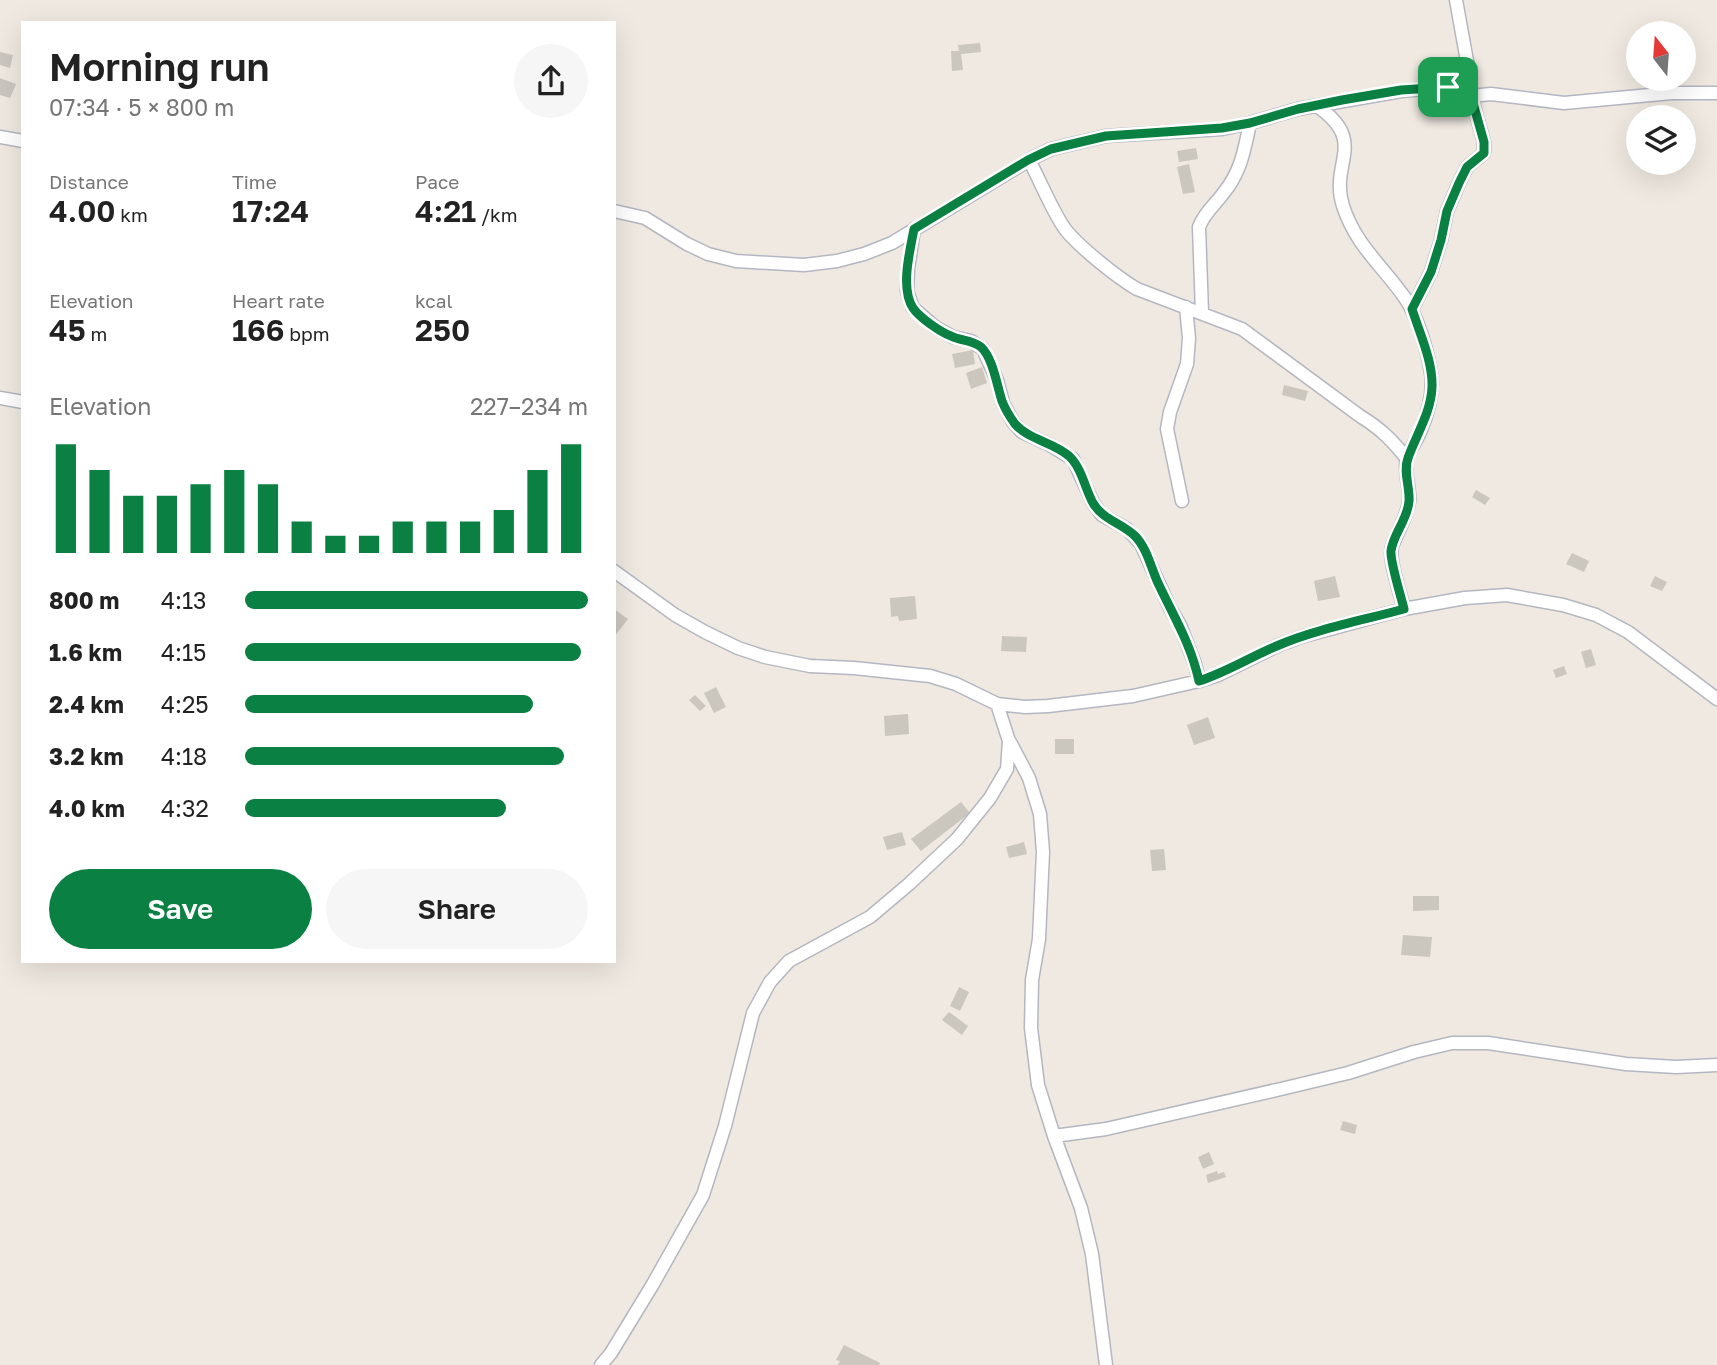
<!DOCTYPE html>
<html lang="en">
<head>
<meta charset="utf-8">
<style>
  body { margin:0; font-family:"Golos Text",sans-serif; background:#f6f6f6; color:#222; height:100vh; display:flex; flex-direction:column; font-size:26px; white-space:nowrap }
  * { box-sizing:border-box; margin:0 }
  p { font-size:23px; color:#767676 }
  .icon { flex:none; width:38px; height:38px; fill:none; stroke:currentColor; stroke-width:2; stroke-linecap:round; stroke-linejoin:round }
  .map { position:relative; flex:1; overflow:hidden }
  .side { position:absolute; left:21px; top:21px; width:595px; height:942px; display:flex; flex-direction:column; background:#fff; border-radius:0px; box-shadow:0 7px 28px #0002 }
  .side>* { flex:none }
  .needle { width:46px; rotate:343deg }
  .buttons { position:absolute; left:1626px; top:21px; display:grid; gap:14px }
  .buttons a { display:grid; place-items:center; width:70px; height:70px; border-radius:50%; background:#fff; box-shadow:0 7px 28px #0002; font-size:35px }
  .pin { position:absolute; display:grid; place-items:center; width:60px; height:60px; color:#fff; margin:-30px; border-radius:14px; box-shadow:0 4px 10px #0006 }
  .round { display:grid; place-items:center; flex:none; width:74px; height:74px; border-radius:37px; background:#f6f6f6 }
  .headline { display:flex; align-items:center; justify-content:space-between; height:119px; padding:0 28px }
  h1 { font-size:38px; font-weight:600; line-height:52px }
  .figures { display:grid; grid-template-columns:repeat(3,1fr); gap:10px; height:119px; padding:7px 28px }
  .figures div { display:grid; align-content:center }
  .figures b { font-size:30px; font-weight:600 }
  .figures small { font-size:19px; font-weight:400 }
  .figures p { font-size:19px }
  .chart { height:196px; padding:14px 28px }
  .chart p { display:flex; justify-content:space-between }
  .chart svg { width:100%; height:126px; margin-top:7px; stroke:#0b8043; stroke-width:6 }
  .primary-button { display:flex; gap:14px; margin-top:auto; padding:14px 28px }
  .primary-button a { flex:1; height:80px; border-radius:42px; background:#0b8043; color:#fff; font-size:28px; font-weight:600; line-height:80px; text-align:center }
  .primary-button a+a { background:#f6f6f6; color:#222 }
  ul { padding:0 28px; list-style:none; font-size:23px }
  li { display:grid; grid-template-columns:112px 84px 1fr; align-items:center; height:52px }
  li i { height:18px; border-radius:9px; background:#0b8043 }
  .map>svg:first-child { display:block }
  .building { fill:#cbc7bf }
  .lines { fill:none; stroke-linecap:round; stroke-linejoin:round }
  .minor-casing { stroke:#b4b7c1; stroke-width:15 }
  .minor { stroke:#fff; stroke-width:12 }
  .route-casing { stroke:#fff; stroke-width:14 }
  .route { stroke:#0b8043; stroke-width:9 }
</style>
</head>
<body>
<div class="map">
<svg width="1717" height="1365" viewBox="0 0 1717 1365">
  <rect width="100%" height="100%" fill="#efe9e1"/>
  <path class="building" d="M980 43 981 52 961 54 963 70 952 71 951 51H959L958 45Z
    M0 52 13 55 10 68 0 65Z
    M0 78 16 84 10 98 0 95Z
    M1196 148 1198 159 1179 162 1177 151Z
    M1189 164 1195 192 1183 194 1177 167Z
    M973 350 975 364 955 368 952 354Z
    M982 367 987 383 971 389 966 373Z
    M1284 385 1308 391 1305 401 1282 395Z
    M1476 490 1490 498 1485 505 1472 497Z
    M1572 553 1589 561 1584 572 1566 564Z
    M1335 576 1340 597 1318 601 1314 581Z
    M1655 576 1667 582 1662 591 1650 586Z
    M915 596 917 619 899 621 898 616 891 617 890 598Z
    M614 609 628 619 614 637Z
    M1002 636 1027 637 1026 652 1001 651Z
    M1591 649 1596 665 1586 668 1581 652Z
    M1564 666 1567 674 1556 678 1553 670Z
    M716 687 726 707 714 713 704 693Z
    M695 695 706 706 700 711 689 700Z
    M908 714 909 734 885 736 884 716Z
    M1208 717 1215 738 1194 745 1187 725Z
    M1055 739H1074V754H1055Z
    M961 802 970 813 921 851 911 839Z
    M902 832 906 845 887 850 883 837Z
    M1024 842 1027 854 1009 858 1006 847Z
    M1164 849 1166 870 1152 871 1150 850Z
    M1413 896H1439V910L1413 911Z
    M1403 935 1432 937 1430 957 1401 955Z
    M959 987 969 992 960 1011 950 1006Z
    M949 1012 968 1026 962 1035 942 1020Z
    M1343 1121 1357 1125 1355 1134 1340 1130Z
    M1209 1152 1214 1164 1203 1169 1198 1157Z
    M1217 1171 1218 1174 1224 1172 1226 1177 1208 1183 1206 1175Z
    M844 1345 880 1363 879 1365H838L840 1361 836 1360Z"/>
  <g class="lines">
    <g class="minor-casing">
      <path id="minor" d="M1317 106C1369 142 1329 163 1343 206 1356 246 1382 265 1405 298 1417 315 1428 352 1431 373 1434 392 1428 413 1421 430 1417 440 1410 449 1407 459 1403 473 1411 488 1409 502 1407 517 1397 532 1392 547 1388 559 1401 595 1404 609
        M0 137 23 141
        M1029 160C1041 182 1051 209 1065 229 1079 247 1118 278 1137 289L1242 329 1360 416C1381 429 1392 440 1407 459
        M614 211 645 218 687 244 708 254 736 261 804 265 837 261 864 254 892 243 1029 160 1051 149 1106 136 1222 129 1250 123 1298 109 1401 91 1448 87 1471 96 1491 94 1564 103 1672 93H1717
        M914 229 908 269 907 291 913 308 935 327 953 337 971 341 983 349 997 380 1003 403 1013 422 1022 432 1050 445 1073 459 1093 503 1102 515 1127 529 1141 544 1170 608 1180 625 1195 664 1199 681
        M1412 309 1431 272 1441 240 1447 211 1459 183 1467 167 1484 153V142L1471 96 1469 72 1456 0
        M1202 313 1199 227C1205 212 1213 207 1222 195 1241 172 1244 152 1250 123
        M0 398 23 402
        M1182 501 1167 429 1170 412 1187 364 1189 338 1186 307
        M614 571 675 615 705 632 738 648 765 657 810 666 854 668 930 676 956 684 997 704 1025 707 1048 706 1133 696 1199 681 1218 675 1279 645 1304 636 1404 609 1465 598 1507 595 1563 605 1596 615 1628 632 1717 699
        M1010 742 1029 778 1040 814 1043 852 1039 939 1032 980 1031 1028 1038 1085 1054 1136 1081 1208 1092 1254 1106 1365
        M1054 1136 1106 1129 1281 1089 1348 1073 1414 1052 1452 1043H1488L1626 1064 1676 1067 1717 1065
        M601 1365 611 1353 653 1284 703 1195 725 1126 753 1013 770 982 789 961 870 917 909 884 957 839 990 798 1007 769 1009 741 997 704"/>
    </g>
    <use href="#minor" class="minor"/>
  </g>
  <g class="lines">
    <g class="route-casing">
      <path id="route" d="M1448 87 1471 96 1484 142V153L1467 167 1459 183 1447 211 1441 240 1431 272 1412 309C1420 334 1433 362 1432 387 1431 413 1416 435 1408 458 1403 472 1410 487 1409 501 1408 519 1393 534 1391 551 1390 562 1401 596 1404 609 1364 620 1317 629 1279 645 1252 656 1227 672 1199 681 1191 644 1174 617 1158 583 1151 568 1147 548 1135 536 1122 523 1103 520 1093 503 1085 489 1082 468 1069 456 1053 442 1029 440 1015 424 1010 417 1005 409 1002 401 997 386 993 358 981 347 972 340 961 341 951 336 940 332 919 317 913 308 900 288 910 251 914 229L1028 160 1051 149 1106 136 1222 128 1250 123 1298 109 1342 100 1401 90Z"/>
    </g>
    <use href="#route" class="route"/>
  </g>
</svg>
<div class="buttons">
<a><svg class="needle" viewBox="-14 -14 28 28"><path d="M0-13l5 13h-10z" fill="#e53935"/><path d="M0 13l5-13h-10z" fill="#767676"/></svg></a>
<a><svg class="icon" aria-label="layers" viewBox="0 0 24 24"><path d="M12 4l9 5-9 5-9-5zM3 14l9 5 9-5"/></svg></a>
</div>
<div class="pin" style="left:1448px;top:87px;background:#1e9e55"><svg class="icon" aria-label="arrive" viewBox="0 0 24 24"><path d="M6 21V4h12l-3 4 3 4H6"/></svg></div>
<section class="side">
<div class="headline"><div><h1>Morning run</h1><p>07:34 · 5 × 800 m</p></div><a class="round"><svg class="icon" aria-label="share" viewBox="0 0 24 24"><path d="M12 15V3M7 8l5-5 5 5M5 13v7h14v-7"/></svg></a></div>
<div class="figures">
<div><p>Distance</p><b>4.00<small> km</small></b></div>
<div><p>Time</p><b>17:24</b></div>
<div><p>Pace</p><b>4:21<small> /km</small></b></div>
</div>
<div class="figures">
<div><p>Elevation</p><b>45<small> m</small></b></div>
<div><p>Heart rate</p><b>166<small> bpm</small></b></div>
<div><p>kcal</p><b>250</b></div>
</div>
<div class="chart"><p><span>Elevation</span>227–234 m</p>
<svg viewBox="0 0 160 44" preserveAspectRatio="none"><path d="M5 44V6M15 44V15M25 44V24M35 44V24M45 44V20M55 44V15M65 44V20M75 44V33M85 44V38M95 44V38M105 44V33M115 44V33M125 44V33M135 44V29M145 44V15M155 44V6"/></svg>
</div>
<ul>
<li><b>800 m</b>4:13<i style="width:100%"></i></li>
<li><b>1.6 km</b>4:15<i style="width:98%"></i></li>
<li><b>2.4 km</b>4:25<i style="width:84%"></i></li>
<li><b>3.2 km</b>4:18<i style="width:93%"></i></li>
<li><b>4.0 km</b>4:32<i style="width:76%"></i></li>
</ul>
<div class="primary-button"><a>Save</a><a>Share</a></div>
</section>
</div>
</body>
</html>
